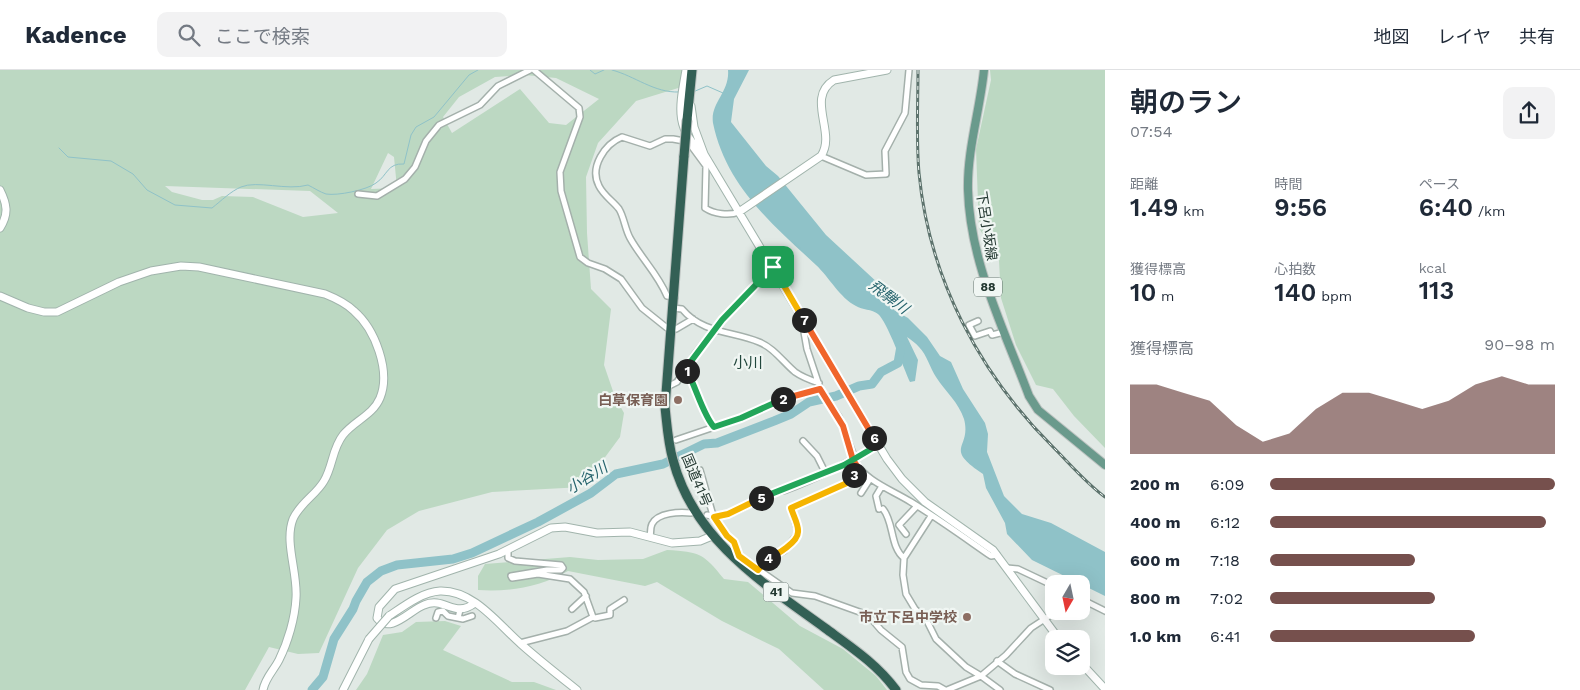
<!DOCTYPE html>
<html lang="ja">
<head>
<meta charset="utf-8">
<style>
  body { margin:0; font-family:"Work Sans","Noto Sans JP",sans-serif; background:#f2f2f3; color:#1f2937; height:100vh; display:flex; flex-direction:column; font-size:19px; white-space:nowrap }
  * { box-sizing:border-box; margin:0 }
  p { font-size:16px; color:#747a83 }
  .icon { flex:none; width:28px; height:28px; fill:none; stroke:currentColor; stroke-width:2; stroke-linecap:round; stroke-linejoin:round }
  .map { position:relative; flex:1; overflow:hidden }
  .details { display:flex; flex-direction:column; background:#fff; width:475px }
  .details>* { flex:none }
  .needle { width:32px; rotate:189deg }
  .buttons { position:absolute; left:1045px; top:505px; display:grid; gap:10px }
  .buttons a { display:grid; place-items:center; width:45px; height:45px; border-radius:10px; background:#fff; box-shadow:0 5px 20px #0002; font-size:25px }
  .pin { position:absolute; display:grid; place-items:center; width:42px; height:42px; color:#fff; margin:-21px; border-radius:10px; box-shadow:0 2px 8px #0006 }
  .km { position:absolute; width:25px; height:25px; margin:-12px; border-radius:50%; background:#222; color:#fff; font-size:14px; line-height:25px; text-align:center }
  .round { display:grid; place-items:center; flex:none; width:52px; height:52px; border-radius:10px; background:#f2f2f3 }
  .summary { display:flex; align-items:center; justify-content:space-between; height:85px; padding:0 25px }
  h1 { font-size:28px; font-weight:600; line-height:38px }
  .metrics { display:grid; grid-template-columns:repeat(3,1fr); gap:8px; height:85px; padding:5px 25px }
  .metrics div { display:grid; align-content:center }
  .metrics b { font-size:25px; font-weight:600 }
  .metrics small { font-size:14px; font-weight:400 }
  .metrics p { font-size:14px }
  .chart { height:140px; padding:10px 25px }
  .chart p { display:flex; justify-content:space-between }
  .chart svg { width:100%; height:90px; margin-top:5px; fill:#76504d; opacity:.7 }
  ul { padding:0 25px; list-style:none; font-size:16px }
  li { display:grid; grid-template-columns:80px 60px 1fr; align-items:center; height:38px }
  li i { height:12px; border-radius:6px; background:#76504d }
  header { display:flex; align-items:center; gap:30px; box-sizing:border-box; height:70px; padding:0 25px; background:#fff; border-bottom:1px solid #e0e1e3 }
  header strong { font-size:24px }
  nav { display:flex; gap:28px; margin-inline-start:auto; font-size:18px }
  .search { width:350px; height:45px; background:#f2f2f3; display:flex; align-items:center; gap:12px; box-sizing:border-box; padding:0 18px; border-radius:10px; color:#747a83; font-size:19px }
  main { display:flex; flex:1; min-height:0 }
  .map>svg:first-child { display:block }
  .green { fill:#bcd8c2; fill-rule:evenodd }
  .water { fill:#8fc2c8 }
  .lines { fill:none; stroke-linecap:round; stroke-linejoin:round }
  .stream { stroke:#8fc2c8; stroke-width:1 }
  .river { stroke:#8fc2c8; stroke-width:9 }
  .street-casing { stroke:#a4b0ab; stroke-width:8 }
  .secondary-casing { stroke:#a1b4ac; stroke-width:9 }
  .primary-casing { stroke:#bdc3c1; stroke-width:10 }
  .highway-casing { stroke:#bdc3c1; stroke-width:11 }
  .street { stroke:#fff; stroke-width:5 }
  .secondary { stroke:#fff; stroke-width:7 }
  .primary { stroke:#6a9a8c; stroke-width:8 }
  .highway { stroke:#336055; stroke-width:9 }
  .rail-casing { stroke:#5d736d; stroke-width:3 }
  .rail { stroke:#f0f6f3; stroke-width:1; stroke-dasharray:4; stroke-linecap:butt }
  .secondary-bridge-casing { stroke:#a1b4ac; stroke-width:9; stroke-linecap:butt }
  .highway-bridge-casing { stroke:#bdc3c1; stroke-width:11; stroke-linecap:butt }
  .secondary-bridge { stroke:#fff; stroke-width:7 }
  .highway-bridge { stroke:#336055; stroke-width:9 }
  .split-1-casing { stroke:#fff; stroke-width:10 }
  .split-2-casing { stroke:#fff; stroke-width:10 }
  .split-3-casing { stroke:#fff; stroke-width:10 }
  .split-4-casing { stroke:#fff; stroke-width:10 }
  .split-5-casing { stroke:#fff; stroke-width:10 }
  .split-6-casing { stroke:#fff; stroke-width:10 }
  .split-7-casing { stroke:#fff; stroke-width:10 }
  .split-8-casing { stroke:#fff; stroke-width:10 }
  .split-1 { stroke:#22a559; stroke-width:6 }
  .split-2 { stroke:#22a559; stroke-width:6 }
  .split-3 { stroke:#f0652b; stroke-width:6 }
  .split-4 { stroke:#f5b400; stroke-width:6 }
  .split-5 { stroke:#f5b400; stroke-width:6 }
  .split-6 { stroke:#22a559; stroke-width:6 }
  .split-7 { stroke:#f0652b; stroke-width:6 }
  .split-8 { stroke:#f5b400; stroke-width:6 }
  .education-dot { fill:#8d6e63; stroke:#f0f6f3; stroke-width:2 }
  .labels { text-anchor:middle; stroke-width:4.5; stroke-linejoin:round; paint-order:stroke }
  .shield { fill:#f0f6f3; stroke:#60716b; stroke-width:1 }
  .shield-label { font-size:12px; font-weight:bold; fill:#233831 }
  .street-label { font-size:14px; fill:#233831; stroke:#f0f6f3 }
  .education-label { font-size:14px; font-weight:bold; fill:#785e54; stroke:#f0f6f3; text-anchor:end }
  .water-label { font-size:15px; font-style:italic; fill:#25636c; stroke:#f0f6f3 }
  .neighbourhood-label { font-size:15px; fill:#22473d; stroke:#f0f6f3 }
</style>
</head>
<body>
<header>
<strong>Kadence</strong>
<div class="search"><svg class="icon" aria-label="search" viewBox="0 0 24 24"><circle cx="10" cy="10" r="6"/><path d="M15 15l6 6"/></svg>ここで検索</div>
<nav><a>地図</a><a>レイヤ</a><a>共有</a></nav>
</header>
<main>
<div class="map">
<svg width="1105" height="620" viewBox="0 0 1105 620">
  <rect width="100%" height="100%" fill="#e1e9e5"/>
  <path class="green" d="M0 0H692L688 15 636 31 598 73 586 107 587 163 591 219 611 239 604 295 615 327 624 343 620 367 583 417 492 422 419 441 387 460 358 498 319 583 298 584 269 577 245 620H0ZM525 5 556 8 599 29 566 55 549 53 520 19 452 63 443 47 459 27 495 7ZM388 83 394 87 397 118 371 119ZM165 116 310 121 338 143 303 147 253 127 222 126 213 130H202L172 122Z
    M990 0H1105V378L1074 346 1053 319 1036 315 1016 275 1001 228 999 191 979 158 976 79 991 10Z
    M667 480C700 482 703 483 724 509L748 512 800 556 843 579 876 606 887 620H824L779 579 722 551 657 512 645 516 568 501C540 517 510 522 478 520V506L485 494 570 487 598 490 643 489Z
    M445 551 461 556 443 580 512 612H534L556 620H356L367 604 383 565 402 562 416 552Z"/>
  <path class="water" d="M728 0H749L734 29 731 52 766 96 778 106 826 165 879 214 894 240 908 248 927 267 940 286 951 292 963 319 985 353 988 364 987 382 1004 426 1022 444 1051 453 1105 482V526L1032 490 1007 464 1005 453 986 418 983 404C942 377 972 379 964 349 959 333 945 321 936 307 930 298 927 285 919 277 916 273 911 270 907 267L918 290 915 311 910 312C904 299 887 251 878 244 872 239 862 240 856 236 840 228 829 207 816 195 772 154 726 116 713 53 710 33 730 22 728 0Z"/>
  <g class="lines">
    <path class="stream" d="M590 0 595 4 604 0
      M612 0C635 6 654 23 679 22
      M693 22 707 16 723 23
      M59 78 68 87 111 91 133 104 147 120 175 135 212 138C221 131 231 121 241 117 257 110 287 121 308 115 314 118 320 122 326 124 337 126 367 120 376 113 388 105 387 93 404 94L411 65 416 57 434 47 469 5 478 0"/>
    <path class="river" d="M312 620 323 607 334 569 353 539 356 531 367 512 381 501 397 495 453 489 472 483 538 452 591 423 616 404 663 394 704 374 717 373 774 351 791 344 809 332 836 326 859 316 872 314 881 302 898 293 901 276"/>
    <g class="street-casing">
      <path id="street" d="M534 0 579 38 580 47 560 102 561 121 580 187 588 193 605 199 621 209 642 238 667 258
        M821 86 866 105 886 104 885 81 905 43 909 0
        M358 124 377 126 405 109 415 97 426 71 439 55 480 35 498 16 530 0
        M675 227 667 226C658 204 641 188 630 168 625 159 624 147 619 139 613 131 604 126 599 116 589 97 605 74 622 67L650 76 665 69H673L684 71 692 77 706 96 705 138C714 144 729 146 739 142
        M673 238 682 239C703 264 733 261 759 272 774 278 783 292 795 302 802 307 810 310 819 313
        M978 251 969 255 975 266 990 261 992 265 1004 262
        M807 255 804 262 807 279 821 321 839 347 855 389
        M676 259 693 249
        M686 298C694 314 704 346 714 357
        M667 317 677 312 695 284 722 250 773 197
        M676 370 741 348 785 328 820 319
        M803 371 817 386 825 402
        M853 390C867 412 890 419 911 432 939 449 965 468 991 486L997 485
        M700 400 712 442 727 466 734 472 739 486 792 523 815 526 868 545 881 560 902 577 906 602 910 609 921 615 938 616 945 620
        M861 423 870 409
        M879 439 876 426 882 416
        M883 439C894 452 890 477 904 488
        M707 445C727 451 746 434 764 427 771 423 778 422 786 420 818 408 849 392 878 375
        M931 446 904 488 903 505 906 524 915 539 926 549 936 569 966 597 981 606
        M906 464 899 455 917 436
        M650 467C651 463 650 458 652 454 658 442 680 442 691 443
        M508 480V488L515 491 561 495 563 498 561 500H547L511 506 512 508 538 504 570 509 584 522 593 547 567 561 520 573
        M1007 498 1018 499 1054 516
        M758 500 764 491 784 481 797 465 798 461 791 438 847 413 859 399
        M1081 529 1105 541
        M572 539 586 526
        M593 547 595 548 610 545V539L624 530
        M436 548 438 542 443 541 448 546 458 548 460 540
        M458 548 463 549 472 546
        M997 591 1015 604 1050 620
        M947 620 981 606
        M1000 620 981 606 1006 585 1031 558 1057 541"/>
    </g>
    <g class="secondary-casing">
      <path id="secondary" d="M686 0C680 35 673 59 704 84
        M691 36 694 57 704 84 887 389 902 409 925 432 993 480 1059 569
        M0 120C7 134 9 144 0 158
        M739 142 821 86C837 63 805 28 834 10L887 0
        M0 226 28 238 44 242H57L119 212 151 201 181 196 199 197 325 224C335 228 346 233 354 241 375 259 391 301 380 328 373 345 354 351 343 365 332 379 333 396 324 411 316 425 300 433 293 449 284 472 298 503 296 528 295 548 288 572 279 590 274 600 265 608 263 620
        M475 533C454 549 445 526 424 535 410 540 390 565 377 548L379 537 395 519 499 484 551 458 565 457 597 463 630 462 672 473 700 471 712 466
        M389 546C404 536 422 522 440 521 474 520 498 554 521 574 539 590 558 605 577 620
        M1081 593 1105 619
        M343 620 369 569"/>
    </g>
    <g class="primary-casing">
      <path id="primary" d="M984 0C980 40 967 80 968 120 970 193 1004 259 1029 326L1038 340 1105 395"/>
    </g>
    <g class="highway-casing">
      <path id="highway" d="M687 50 692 0
        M684 86 665 337C667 355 668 373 673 390 694 470 763 513 825 558 851 577 877 594 896 620"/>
    </g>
    <use href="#street" class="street"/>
    <use href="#secondary" class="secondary"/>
    <use href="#primary" class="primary"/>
    <use href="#highway" class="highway"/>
    <g class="rail-casing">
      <path id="rail" d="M918 0C918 34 916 69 919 103 929 208 979 303 1053 377 1070 394 1086 413 1105 427"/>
    </g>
    <use href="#rail" class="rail"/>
    <g class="secondary-bridge-casing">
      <path id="secondary-bridge" d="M369 569 389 546"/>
    </g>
    <g class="highway-bridge-casing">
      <path id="highway-bridge" d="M684 86 687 50"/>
    </g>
    <use href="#secondary-bridge" class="secondary-bridge"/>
    <use href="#highway-bridge" class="highway-bridge"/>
  </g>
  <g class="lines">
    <g class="split-1-casing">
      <path id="split-1" d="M687 301 686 298 722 250 773 197"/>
    </g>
    <g class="split-2-casing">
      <path id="split-2" d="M687 301C696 317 703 345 714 357L741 348 783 329"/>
    </g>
    <g class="split-3-casing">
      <path id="split-3" d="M783 329 820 319 843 356 853 390 859 399 854 405"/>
    </g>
    <g class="split-4-casing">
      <path id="split-4" d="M768 488C777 485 798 472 798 462 799 455 793 445 791 438L847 413 854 405"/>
    </g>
    <g class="split-5-casing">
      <path id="split-5" d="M761 428 728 444 714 447 727 466 734 472 739 486 758 500 768 488"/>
    </g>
    <g class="split-6-casing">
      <path id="split-6" d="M761 428 844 395 878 375 874 368"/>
    </g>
    <g class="split-7-casing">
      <path id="split-7" d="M804 250 874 368"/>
    </g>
    <g class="split-8-casing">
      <path id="split-8" d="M773 197 804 250"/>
    </g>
    <use href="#split-1" class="split-1"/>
    <use href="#split-2" class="split-2"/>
    <use href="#split-3" class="split-3"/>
    <use href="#split-4" class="split-4"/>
    <use href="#split-5" class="split-5"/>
    <use href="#split-6" class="split-6"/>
    <use href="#split-7" class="split-7"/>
    <use href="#split-8" class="split-8"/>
  </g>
  <g class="education-dot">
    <circle cx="678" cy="330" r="5"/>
    <circle cx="967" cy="547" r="5"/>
  </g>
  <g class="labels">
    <g class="shield">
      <rect x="974" y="207.5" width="28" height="19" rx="4"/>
      <rect x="763.5" y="512.5" width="25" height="19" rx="4"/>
    </g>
    <g class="shield-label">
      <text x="988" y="221">88</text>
      <text x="776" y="526">41</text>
    </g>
    <g class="street-label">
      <text transform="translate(987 156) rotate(81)" y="5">下呂小坂線</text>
      <text transform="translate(697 410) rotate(67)" y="5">国道41号</text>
    </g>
    <g class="education-label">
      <text x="668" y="335">白草保育園</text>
      <text x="957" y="552">市立下呂中学校</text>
    </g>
    <g class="water-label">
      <text transform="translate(889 227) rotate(37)" y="5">飛騨川</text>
      <text transform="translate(587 408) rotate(-32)" y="5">小谷川</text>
    </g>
    <g class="neighbourhood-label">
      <text x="748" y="298">小川</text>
    </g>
  </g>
</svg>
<div class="buttons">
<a><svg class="needle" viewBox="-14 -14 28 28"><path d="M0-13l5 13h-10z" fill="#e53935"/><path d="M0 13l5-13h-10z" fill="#747a83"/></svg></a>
<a><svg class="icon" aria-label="layers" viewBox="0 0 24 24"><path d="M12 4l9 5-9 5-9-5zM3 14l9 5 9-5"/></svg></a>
</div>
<div class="pin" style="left:773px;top:197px;background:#1e9e55"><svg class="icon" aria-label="arrive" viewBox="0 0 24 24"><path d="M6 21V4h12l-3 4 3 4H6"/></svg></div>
<b class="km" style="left:687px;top:301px">1</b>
<b class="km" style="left:783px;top:329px">2</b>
<b class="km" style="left:854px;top:405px">3</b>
<b class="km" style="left:768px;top:488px">4</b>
<b class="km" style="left:761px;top:428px">5</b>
<b class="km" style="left:874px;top:368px">6</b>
<b class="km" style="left:804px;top:250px">7</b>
</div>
<section class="details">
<div class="summary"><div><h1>朝のラン</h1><p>07:54</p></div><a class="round"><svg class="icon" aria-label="share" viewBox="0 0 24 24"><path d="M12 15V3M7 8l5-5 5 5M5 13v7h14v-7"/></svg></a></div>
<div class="metrics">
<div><p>距離</p><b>1.49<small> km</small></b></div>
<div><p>時間</p><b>9:56</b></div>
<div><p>ペース</p><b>6:40<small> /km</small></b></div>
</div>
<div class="metrics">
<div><p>獲得標高</p><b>10<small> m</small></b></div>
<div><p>心拍数</p><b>140<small> bpm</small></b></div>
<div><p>kcal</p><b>113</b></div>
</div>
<div class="chart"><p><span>獲得標高</span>90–98 m</p>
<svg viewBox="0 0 160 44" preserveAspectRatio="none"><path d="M0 44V10L10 10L20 14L30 18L40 30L50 38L60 34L70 22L80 14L90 14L100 18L110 22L120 18L130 10L140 6L150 10L160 10V44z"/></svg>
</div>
<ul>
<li><b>200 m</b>6:09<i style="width:100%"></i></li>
<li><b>400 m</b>6:12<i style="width:97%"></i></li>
<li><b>600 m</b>7:18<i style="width:51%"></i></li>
<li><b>800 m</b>7:02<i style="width:58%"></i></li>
<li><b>1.0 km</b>6:41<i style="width:72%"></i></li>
</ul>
</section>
</main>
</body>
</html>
